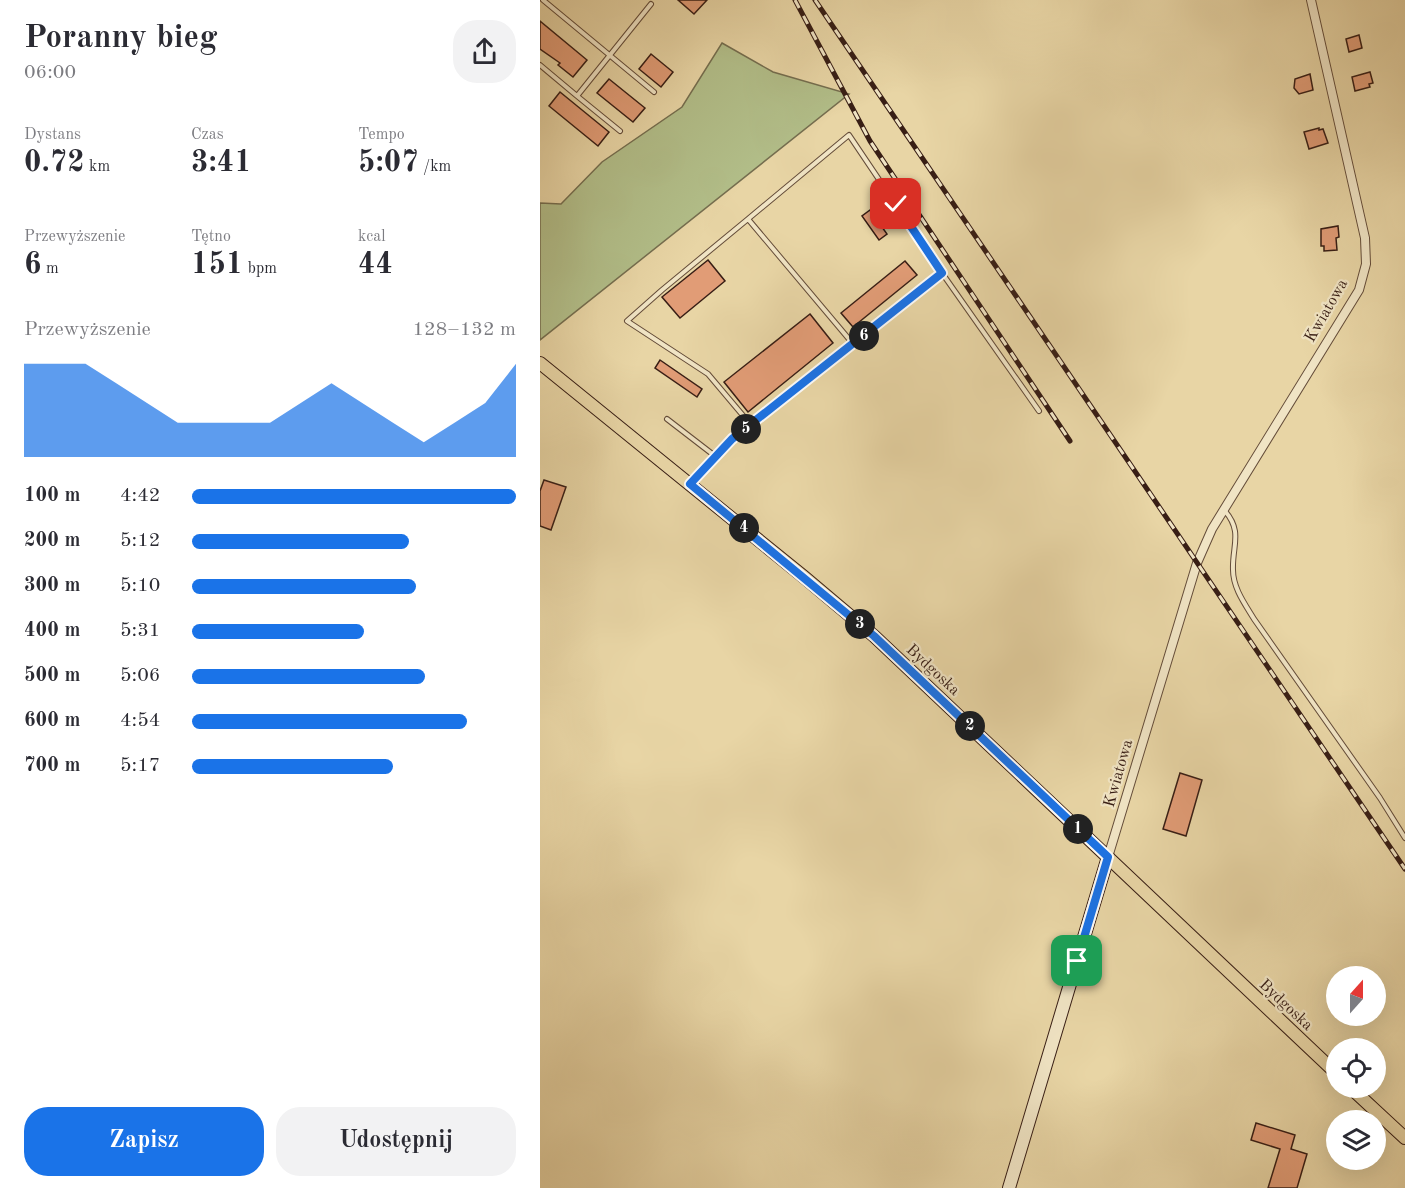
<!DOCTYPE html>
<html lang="pl">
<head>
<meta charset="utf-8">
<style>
  body { margin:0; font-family:"Old Standard TT",serif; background:#f2f2f3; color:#2b2b33; height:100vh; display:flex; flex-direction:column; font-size:22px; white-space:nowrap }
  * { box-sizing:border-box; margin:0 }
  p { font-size:20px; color:#7c7c81 }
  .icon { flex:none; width:33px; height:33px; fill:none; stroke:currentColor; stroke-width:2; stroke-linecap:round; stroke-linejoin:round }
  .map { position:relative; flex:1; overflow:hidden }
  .sheet { display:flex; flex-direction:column; background:#fff; width:540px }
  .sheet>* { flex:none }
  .needle { width:39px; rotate:21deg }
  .fabs { position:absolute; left:786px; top:966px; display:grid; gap:12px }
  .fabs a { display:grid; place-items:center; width:60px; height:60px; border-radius:50%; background:#fff; box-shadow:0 6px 24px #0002; font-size:30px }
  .pin { position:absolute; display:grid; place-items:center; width:51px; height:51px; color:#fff; margin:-26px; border-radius:12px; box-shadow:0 3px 9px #0006 }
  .km { position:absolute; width:30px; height:30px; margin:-15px; border-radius:50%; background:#222; color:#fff; font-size:16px; line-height:30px; text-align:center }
  .round { display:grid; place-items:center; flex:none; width:63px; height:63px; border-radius:24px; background:#f2f2f3 }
  .headline { display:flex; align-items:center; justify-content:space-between; height:102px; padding:0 24px }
  h1 { font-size:33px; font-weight:600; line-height:45px }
  .metrics { display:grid; grid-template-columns:repeat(3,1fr); gap:9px; height:102px; padding:6px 24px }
  .metrics div { display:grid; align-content:center }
  .metrics b { font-size:30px; font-weight:600 }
  .metrics small { font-size:16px; font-weight:400 }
  .metrics p { font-size:16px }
  .chart { height:168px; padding:12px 24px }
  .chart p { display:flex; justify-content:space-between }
  .chart svg { width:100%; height:108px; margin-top:6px; fill:#1a73e8; opacity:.7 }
  .action { display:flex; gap:12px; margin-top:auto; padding:12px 24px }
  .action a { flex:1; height:69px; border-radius:24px; background:#1a73e8; color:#fff; font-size:24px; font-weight:600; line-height:69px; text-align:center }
  .action a+a { background:#f2f2f3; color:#2b2b33 }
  ul { padding:0 24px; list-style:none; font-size:20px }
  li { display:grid; grid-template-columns:96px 72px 1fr; align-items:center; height:45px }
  li i { height:15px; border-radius:8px; background:#1a73e8 }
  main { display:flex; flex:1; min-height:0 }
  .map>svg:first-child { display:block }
  .green { fill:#b2be89; stroke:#756e4f; stroke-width:1.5 }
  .building { fill:#e19c76; stroke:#381e15; stroke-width:1.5 }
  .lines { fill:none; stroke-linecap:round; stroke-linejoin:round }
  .lane-casing { stroke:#644c39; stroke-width:6 }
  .street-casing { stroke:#644c39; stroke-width:10 }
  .secondary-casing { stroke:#381e15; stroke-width:14 }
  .primary-casing { stroke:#381e15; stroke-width:14 }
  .lane { stroke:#f0e4c4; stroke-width:4 }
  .street { stroke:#f0e4c4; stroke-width:8 }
  .secondary { stroke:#f0e4c4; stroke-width:12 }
  .primary { stroke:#e8d5a5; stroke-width:12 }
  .rail-casing { stroke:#381e15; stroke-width:5 }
  .rail { stroke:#f0e4c4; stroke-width:3; stroke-dasharray:9; stroke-linecap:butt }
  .route-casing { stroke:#fff; stroke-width:12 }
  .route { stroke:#1a73e8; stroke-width:8 }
  .labels { text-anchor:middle; stroke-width:4.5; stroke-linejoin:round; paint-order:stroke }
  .street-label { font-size:16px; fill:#381e15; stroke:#f0e4c4 }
</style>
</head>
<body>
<main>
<section class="sheet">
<div class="headline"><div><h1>Poranny bieg</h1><p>06:00</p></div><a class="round"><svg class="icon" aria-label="share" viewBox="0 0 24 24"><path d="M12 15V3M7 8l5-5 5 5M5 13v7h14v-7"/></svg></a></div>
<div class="metrics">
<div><p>Dystans</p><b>0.72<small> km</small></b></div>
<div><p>Czas</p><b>3:41</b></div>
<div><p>Tempo</p><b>5:07<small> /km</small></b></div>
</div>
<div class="metrics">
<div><p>Przewyższenie</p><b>6<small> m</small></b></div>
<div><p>Tętno</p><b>151<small> bpm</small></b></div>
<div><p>kcal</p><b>44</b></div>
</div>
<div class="chart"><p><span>Przewyższenie</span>128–132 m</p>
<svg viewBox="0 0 160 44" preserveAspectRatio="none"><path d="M0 44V6L10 6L20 6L30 14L40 22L50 30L60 30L70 30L80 30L90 22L100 14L110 22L120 30L130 38L140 30L150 22L160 6V44z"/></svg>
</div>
<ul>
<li><b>100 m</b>4:42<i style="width:100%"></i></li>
<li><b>200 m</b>5:12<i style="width:67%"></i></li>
<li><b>300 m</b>5:10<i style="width:69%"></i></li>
<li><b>400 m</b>5:31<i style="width:53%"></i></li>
<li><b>500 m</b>5:06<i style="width:72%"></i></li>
<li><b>600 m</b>4:54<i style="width:85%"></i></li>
<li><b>700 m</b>5:17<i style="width:62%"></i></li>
</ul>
<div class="action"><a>Zapisz</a><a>Udostępnij</a></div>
</section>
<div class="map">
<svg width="865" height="1188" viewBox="0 0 865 1188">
  <rect width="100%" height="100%" fill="#e8d5a5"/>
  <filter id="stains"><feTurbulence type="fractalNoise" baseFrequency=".00333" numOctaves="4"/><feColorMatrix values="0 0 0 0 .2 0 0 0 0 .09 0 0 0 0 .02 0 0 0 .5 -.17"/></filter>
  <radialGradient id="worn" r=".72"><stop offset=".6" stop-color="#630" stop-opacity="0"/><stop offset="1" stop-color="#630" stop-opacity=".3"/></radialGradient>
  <path class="green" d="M182 43 233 72 309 94 0 340V203L21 204 62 162 142 107Z"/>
  <path class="building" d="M138 0H167L154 14Z
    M0 21 47 60 33 77 18 65 20 63 0 49Z
    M819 35 822 48 809 52 806 39Z
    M111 54 133 72 121 87 99 69Z
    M830 72 833 83 829 84 830 87 815 91 812 77Z
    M770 74 773 90 759 94 754 88 755 79Z
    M69 79 105 108 93 122 57 93Z
    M20 92 69 132 58 146 9 106Z
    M779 128V130L783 129 788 143 769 149 764 132Z
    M330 210 347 234 339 240 322 216Z
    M798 226 799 237 796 238 797 250 784 251V246H781V229Z
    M168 260 185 281 140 318 122 297Z
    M365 261 377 275 313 327 301 313Z
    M270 314 293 343 208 412 184 382Z
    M120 360 162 389 157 397 115 368Z
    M4 480 26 487 11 530 0 526V491Z
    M640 773 662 780 646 836 623 829Z
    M716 1123 755 1135 751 1149 767 1154 757 1188H728L740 1149 711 1140Z"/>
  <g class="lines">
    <g class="lane-casing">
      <path id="lane" d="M3 0 114 92
        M0 65 37 96 111 4
        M37 96 80 131
        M208 219 122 290 87 321 168 374 211 425
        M314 345 208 219 309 135 402 273 499 411
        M127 419 175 456
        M152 482 192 439 227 414 402 274
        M685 511C703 532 692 546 693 570 693 588 705 604 714 619L840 798 865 838"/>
    </g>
    <g class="street-casing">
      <path id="street" d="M568 857 657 563 672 529 819 290 826 264 825 238 771 0"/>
    </g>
    <g class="secondary-casing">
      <path id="secondary" d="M469 1188 568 857"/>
    </g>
    <g class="primary-casing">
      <path id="primary" d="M0 363 264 577 334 636 796 1073
        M811 1088 865 1138"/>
    </g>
    <use href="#lane" class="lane"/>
    <use href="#street" class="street"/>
    <use href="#secondary" class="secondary"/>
    <use href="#primary" class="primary"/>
    <g class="rail-casing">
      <path id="rail" d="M255 0 330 141 530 441
        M275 0 865 869"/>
    </g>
    <use href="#rail" class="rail"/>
  </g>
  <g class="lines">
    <g class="route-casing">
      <path id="route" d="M356 204 402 273 192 439 150 484 334 636 568 857 537 961"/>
    </g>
    <use href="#route" class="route"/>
  </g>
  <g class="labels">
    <g class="street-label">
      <text transform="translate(785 310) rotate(-60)" y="6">Kwiatowa</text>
      <text transform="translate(394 669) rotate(43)" y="6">Bydgoska</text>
      <text transform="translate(577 773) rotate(-74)" y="6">Kwiatowa</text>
      <text transform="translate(747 1004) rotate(43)" y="6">Bydgoska</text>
    </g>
  </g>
  <rect width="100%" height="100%" filter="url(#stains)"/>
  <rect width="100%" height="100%" fill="url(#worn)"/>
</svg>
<div class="fabs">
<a><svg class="needle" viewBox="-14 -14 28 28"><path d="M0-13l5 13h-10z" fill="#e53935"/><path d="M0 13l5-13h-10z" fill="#7c7c81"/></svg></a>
<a><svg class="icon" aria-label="locate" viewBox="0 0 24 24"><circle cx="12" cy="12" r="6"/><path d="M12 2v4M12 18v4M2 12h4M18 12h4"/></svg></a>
<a><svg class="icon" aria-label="layers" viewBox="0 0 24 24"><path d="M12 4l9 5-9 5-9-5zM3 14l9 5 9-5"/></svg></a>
</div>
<div class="pin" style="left:537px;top:961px;background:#1e9e55"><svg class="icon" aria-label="arrive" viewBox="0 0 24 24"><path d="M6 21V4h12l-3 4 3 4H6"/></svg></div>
<div class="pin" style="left:356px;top:204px;background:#d93025"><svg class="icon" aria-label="check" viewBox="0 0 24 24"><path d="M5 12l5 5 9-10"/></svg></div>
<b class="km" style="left:538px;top:829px">1</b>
<b class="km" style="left:430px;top:726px">2</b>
<b class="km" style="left:320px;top:624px">3</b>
<b class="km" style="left:204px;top:528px">4</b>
<b class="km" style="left:206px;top:429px">5</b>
<b class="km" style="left:324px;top:336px">6</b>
</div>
</main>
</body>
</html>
